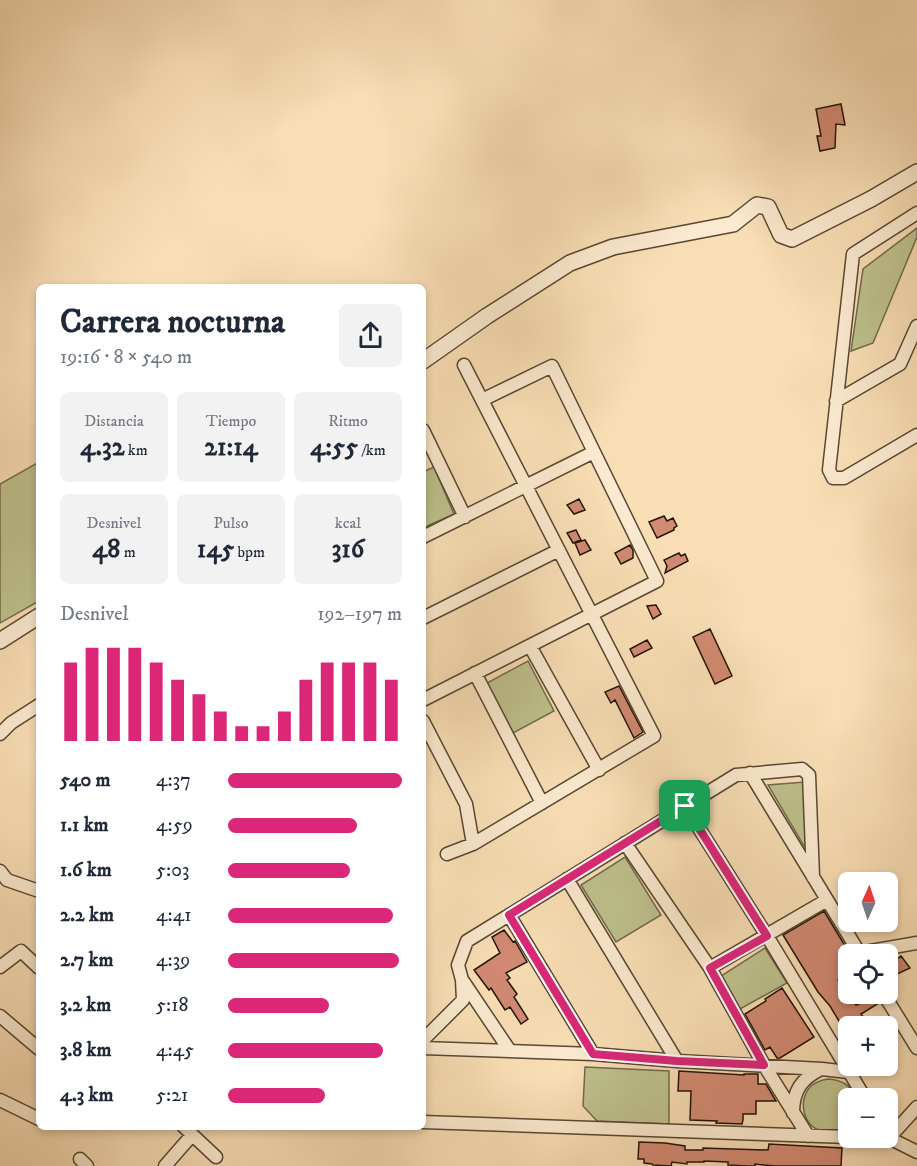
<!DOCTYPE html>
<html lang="es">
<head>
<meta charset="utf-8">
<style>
  body { margin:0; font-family:"IM FELL DW Pica",serif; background:#f2f2f3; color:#1f2937; height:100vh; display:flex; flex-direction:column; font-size:22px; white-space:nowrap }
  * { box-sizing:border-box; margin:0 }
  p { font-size:20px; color:#747a83 }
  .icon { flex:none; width:33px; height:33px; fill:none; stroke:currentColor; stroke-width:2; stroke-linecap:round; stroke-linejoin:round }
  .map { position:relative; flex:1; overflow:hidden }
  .panel { position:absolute; left:36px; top:284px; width:390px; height:846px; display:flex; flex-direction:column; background:#fff; border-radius:9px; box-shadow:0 3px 9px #0003 }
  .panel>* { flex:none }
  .needle { width:39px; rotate:3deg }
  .tools { position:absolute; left:838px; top:872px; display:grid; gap:12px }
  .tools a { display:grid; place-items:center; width:60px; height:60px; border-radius:9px; background:#fff; box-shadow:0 3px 9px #0003; font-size:30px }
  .pin { position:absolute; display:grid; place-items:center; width:51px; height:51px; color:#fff; margin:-26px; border-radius:12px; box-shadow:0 3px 9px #0006 }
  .round { display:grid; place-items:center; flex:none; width:63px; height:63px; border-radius:9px; background:#f2f2f3 }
  .summary { display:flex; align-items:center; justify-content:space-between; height:102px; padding:0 24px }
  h1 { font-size:33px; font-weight:700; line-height:45px }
  .figures { display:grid; grid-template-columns:repeat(3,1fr); gap:9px; height:102px; padding:6px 24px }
  .figures div { display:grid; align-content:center; border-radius:9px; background:#f2f2f3; text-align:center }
  .figures b { font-size:26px; font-weight:700 }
  .figures small { font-size:16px; font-weight:400 }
  .figures p { font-size:16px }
  .chart { height:168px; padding:12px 24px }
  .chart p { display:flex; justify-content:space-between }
  .chart svg { width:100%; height:108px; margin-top:6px; stroke:#db2777; stroke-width:6 }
  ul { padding:0 24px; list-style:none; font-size:20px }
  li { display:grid; grid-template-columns:96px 72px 1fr; align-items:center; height:45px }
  li i { height:15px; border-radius:8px; background:#db2777 }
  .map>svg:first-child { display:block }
  .green { fill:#bec18d; stroke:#706b4a; stroke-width:1.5 }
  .building { fill:#d28a72; stroke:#231507; stroke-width:1.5 }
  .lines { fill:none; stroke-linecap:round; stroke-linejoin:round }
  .minor-casing { stroke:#584732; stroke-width:15 }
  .tertiary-casing { stroke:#584732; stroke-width:18 }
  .minor { stroke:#fbeacf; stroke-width:12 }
  .tertiary { stroke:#fbeacf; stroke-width:15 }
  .route-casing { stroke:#fff; stroke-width:12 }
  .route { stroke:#db2777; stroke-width:8 }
</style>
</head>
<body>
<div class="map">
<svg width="917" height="1166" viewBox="0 0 917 1166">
  <rect width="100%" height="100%" fill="#f9deb5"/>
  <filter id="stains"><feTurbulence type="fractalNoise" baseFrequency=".00333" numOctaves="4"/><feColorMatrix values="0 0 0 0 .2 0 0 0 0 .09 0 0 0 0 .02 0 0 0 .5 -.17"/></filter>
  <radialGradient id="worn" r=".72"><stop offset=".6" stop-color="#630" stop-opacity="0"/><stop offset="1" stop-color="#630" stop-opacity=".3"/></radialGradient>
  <path class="green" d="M917 228V237L873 343 851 351 863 269Z
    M39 462V601L0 623V484Z
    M434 467 454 514 423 528V472Z
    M528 661 554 711 513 733 487 683Z
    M805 782 808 845 804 846 768 785Z
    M625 857 661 915 616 942 581 885Z
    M765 948 787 983 740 1009 721 976Z
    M585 1067 669 1071V1124L597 1121 583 1106Z
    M828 1079C842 1080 851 1085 856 1098H849V1125C843 1129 840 1131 832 1131 829 1131 826 1132 823 1131 803 1128 797 1100 811 1086 816 1082 822 1080 828 1079Z"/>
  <path class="building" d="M841 104 845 125 836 124 835 148 820 151 817 136H821L816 109Z
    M579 499 585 510 574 514 567 505Z
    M664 516 667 521 673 518 677 526 674 528V530L657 538 649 522Z
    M576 530 581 540 573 543 567 533Z
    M585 540 591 550 580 555 575 543Z
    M630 545 633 550V558L621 564 615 553Z
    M679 553 681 556 685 554 688 561 665 573 667 566 664 560Z
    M656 605 661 614 653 619 647 606Z
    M710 629 732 676 715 684 693 637Z
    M647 640 652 648 634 657 630 649Z
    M619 686 643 732 634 738 615 700 611 703 605 692Z
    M824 911 850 954H849V974L838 980 856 1005 876 997 879 1003 861 1014 866 1021 857 1026H849V1038L830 1006 818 992 783 935Z
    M504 930 513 942 515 941 527 962 506 973 510 978 507 980 517 994 514 997 528 1019 521 1024 510 1007 505 1010 491 988 489 990 474 970 500 953 492 937Z
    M901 956 910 968 897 974 891 964Z
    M782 988 814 1037 780 1058H777L770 1047 765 1050 745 1014 766 1001 765 999Z
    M679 1071 744 1075V1074H758V1084H766L776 1101H756V1114H743V1120L742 1124 716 1123 717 1121 690 1120 691 1091H678Z
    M639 1142 665 1143 685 1146V1150H703V1148L768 1150 769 1144 842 1148 841 1166H775L755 1164V1166H748L728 1165V1162L704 1161V1162H687V1164L672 1162 671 1166 653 1165 652 1164 644 1163V1159H638Z"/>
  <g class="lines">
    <g class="minor-casing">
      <path id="minor" d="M917 213 853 254 829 470 833 478H844L917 435
        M836 401 900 364 917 326
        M423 430 465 517
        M423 537 594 452
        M423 618 559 550
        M530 646 599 770
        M475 673 542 803
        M423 700 657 581 552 366 482 400
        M423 721 466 804 473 844
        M0 734 11 723 39 705
        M750 773 860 954
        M685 806 767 936 865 1098
        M625 843 710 968 764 1065 808 1136
        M447 854 473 844 654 736 464 365
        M0 871 7 880 39 891
        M567 879 677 1061
        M509 915 593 1054
        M859 953 917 943
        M0 967 21 951 39 968
        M710 968 827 900
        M463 981 510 1051
        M883 993 917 1048
        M0 1016 39 1049
        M423 1040 463 1000 462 980 458 965 467 941 736 775 802 769 809 775 813 877
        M423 1048 593 1054 677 1061 822 1069 848 1072
        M0 1100 39 1119
        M793 1113C793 1091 801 1079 821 1069
        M423 1122 849 1137
        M183 1126 216 1157
        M851 1137 889 1138 917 1152
        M889 1138 917 1107
        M80 1159 87 1166
        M165 1166 192 1135"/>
    </g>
    <g class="tertiary-casing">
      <path id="tertiary" d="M423 361 487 316 570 263 613 247 733 224 757 205 768 207 781 235 792 239 871 199 917 172
        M0 641 39 616"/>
    </g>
    <use href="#minor" class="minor"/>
    <use href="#tertiary" class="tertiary"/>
  </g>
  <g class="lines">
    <g class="route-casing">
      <path id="route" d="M685 806 767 936 710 968 764 1065 677 1061 593 1054 509 915Z"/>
    </g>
    <use href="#route" class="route"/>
  </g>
  <rect width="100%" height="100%" filter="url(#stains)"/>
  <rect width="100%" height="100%" fill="url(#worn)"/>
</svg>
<div class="tools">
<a><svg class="needle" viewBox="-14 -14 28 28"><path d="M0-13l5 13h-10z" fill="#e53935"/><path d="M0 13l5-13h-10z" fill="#747a83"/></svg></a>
<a><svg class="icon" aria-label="locate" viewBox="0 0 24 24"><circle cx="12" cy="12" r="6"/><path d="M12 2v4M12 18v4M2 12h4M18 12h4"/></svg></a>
<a>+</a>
<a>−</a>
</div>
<div class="pin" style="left:685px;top:806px;background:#1e9e55"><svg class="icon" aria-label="arrive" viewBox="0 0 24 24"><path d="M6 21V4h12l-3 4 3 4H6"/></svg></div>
<section class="panel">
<div class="summary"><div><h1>Carrera nocturna</h1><p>19:16 · 8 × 540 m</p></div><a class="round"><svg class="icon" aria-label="share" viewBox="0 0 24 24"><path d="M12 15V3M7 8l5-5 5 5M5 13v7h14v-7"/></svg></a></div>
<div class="figures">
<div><p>Distancia</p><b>4.32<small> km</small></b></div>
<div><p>Tiempo</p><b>21:14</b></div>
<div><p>Ritmo</p><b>4:55<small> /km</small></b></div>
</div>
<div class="figures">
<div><p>Desnivel</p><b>48<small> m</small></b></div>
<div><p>Pulso</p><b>145<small> bpm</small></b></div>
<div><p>kcal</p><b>316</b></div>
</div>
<div class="chart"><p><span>Desnivel</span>192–197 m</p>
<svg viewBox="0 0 160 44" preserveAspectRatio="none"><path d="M5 44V12M15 44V6M25 44V6M35 44V6M45 44V12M55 44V19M65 44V25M75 44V32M85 44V38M95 44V38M105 44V32M115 44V19M125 44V12M135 44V12M145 44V12M155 44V19"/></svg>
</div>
<ul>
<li><b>540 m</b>4:37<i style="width:100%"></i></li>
<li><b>1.1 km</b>4:59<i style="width:74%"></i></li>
<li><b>1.6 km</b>5:03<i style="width:70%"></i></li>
<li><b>2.2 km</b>4:41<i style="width:95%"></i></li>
<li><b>2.7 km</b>4:39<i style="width:98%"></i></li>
<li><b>3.2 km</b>5:18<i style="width:58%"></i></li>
<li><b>3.8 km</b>4:45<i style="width:89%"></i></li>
<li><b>4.3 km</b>5:21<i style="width:56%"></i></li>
</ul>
</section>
</div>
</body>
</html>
